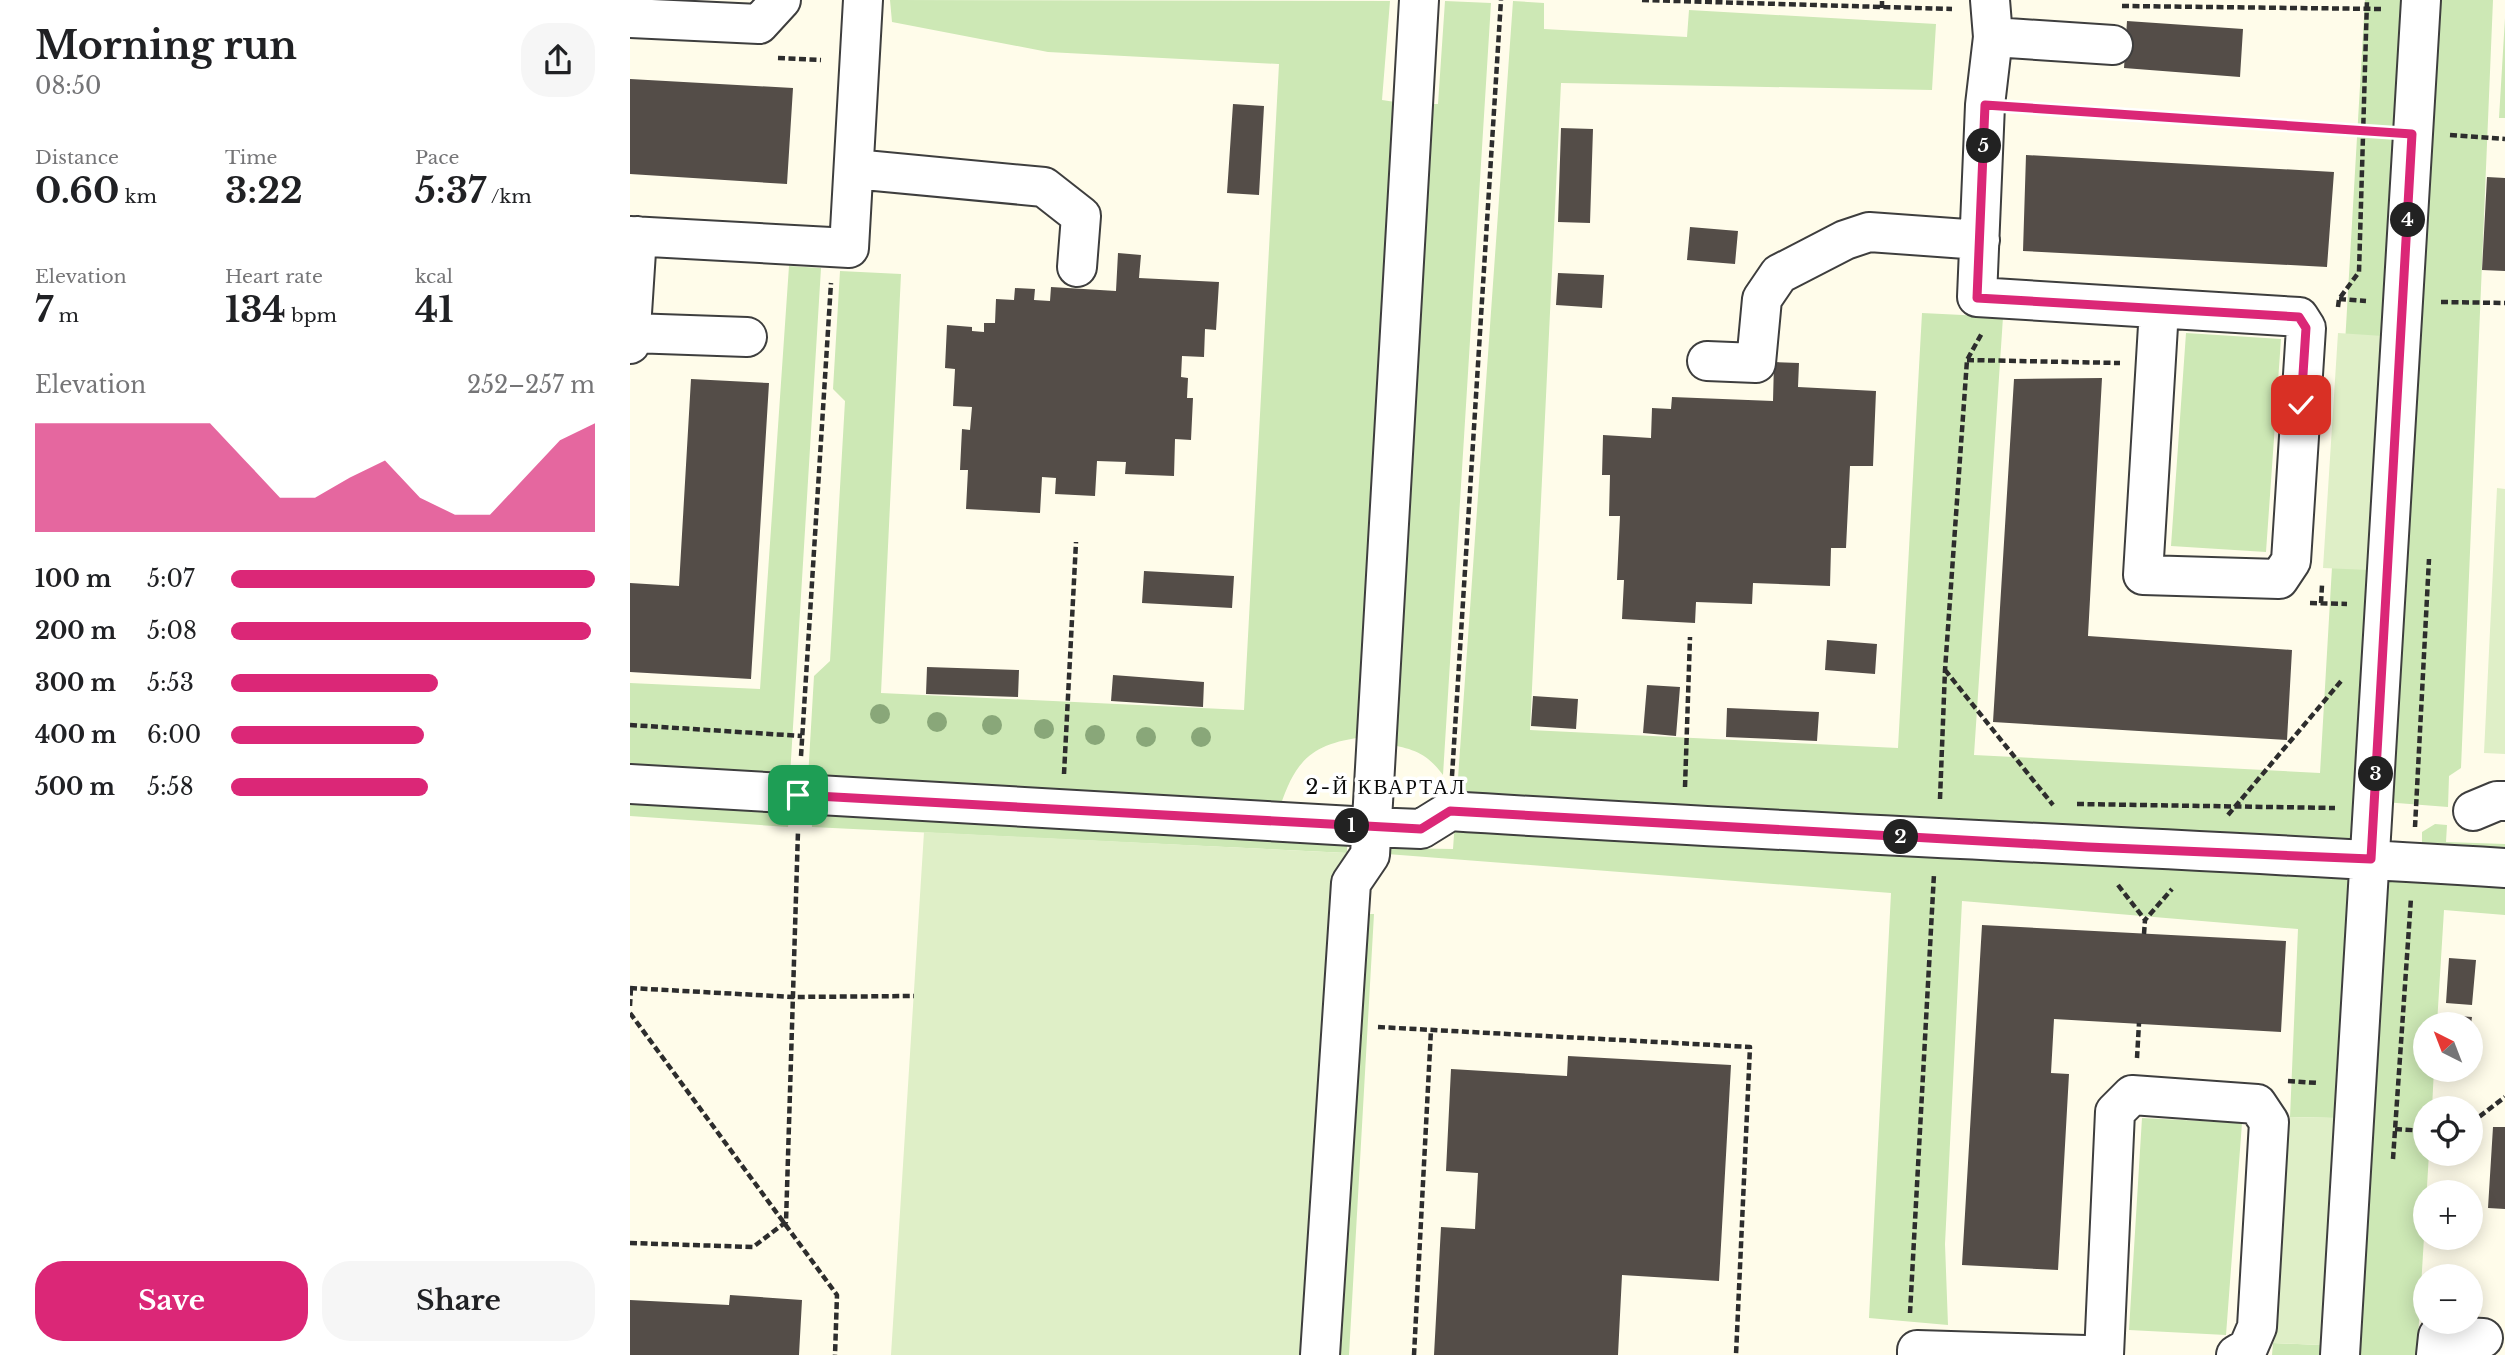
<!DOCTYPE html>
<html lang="en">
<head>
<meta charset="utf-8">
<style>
  body { margin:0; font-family:"Libre Baskerville",serif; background:#f6f6f6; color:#202124; height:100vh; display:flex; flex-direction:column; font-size:26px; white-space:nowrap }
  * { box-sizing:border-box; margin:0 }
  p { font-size:23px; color:#757577 }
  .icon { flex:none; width:38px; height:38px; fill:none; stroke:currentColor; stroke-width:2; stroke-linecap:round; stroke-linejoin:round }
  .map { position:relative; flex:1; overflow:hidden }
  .panel { display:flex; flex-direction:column; background:#fff; width:630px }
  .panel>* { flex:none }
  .needle { width:46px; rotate:318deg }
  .tools { position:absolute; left:1783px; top:1012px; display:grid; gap:14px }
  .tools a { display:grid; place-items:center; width:70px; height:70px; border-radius:50%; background:#fff; box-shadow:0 4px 18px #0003; font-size:35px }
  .pin { position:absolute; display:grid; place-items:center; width:60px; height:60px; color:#fff; margin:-30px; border-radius:14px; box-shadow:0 4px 10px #0006 }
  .km { position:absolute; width:35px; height:35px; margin:-18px; border-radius:50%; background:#222; color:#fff; font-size:19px; line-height:35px; text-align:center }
  .round { display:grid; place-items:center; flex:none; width:74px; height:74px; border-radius:28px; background:#f6f6f6 }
  .summary { display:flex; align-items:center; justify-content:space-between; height:119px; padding:0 35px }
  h1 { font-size:38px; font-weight:700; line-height:52px }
  .figures { display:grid; grid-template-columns:repeat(3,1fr); gap:10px; height:119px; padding:7px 35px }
  .figures div { display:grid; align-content:center }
  .figures b { font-size:35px; font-weight:700 }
  .figures small { font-size:19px; font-weight:400 }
  .figures p { font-size:19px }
  .chart { height:196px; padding:14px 35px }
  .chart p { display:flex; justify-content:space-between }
  .chart svg { width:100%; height:126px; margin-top:7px; fill:#db2777; opacity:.7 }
  .cta { display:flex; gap:14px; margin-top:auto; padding:14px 35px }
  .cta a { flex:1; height:80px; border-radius:28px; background:#db2777; color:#fff; font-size:28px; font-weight:700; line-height:80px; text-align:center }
  .cta a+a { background:#f6f6f6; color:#202124 }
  ul { padding:0 35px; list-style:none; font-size:23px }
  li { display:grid; grid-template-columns:112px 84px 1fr; align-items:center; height:52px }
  li i { height:18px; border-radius:9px; background:#db2777 }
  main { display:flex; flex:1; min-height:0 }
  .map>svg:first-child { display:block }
  .green { fill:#cde8b5 }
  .pitch { fill:#dfefc7 }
  .building { fill:#544d48 }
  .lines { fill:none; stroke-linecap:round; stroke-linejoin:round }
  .minor-casing { stroke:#3e3e3e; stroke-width:42 }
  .path { stroke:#2d2d2d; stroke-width:4.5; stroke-dasharray:7 3.5; stroke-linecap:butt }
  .minor { stroke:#fff; stroke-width:38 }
  .tree { fill:#89a779 }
  .route-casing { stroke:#fff; stroke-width:14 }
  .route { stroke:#db2777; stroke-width:9 }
  .labels { text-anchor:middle; stroke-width:7; stroke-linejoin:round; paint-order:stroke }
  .quarter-label { font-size:21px; letter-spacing:2px; fill:#0b0b0b; stroke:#fff }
</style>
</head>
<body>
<main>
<section class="panel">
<div class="summary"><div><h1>Morning run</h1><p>08:50</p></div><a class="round"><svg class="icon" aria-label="share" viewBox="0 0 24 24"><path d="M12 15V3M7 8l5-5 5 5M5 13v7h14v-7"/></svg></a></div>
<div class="figures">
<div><p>Distance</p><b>0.60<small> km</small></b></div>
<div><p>Time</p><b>3:22</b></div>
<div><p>Pace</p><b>5:37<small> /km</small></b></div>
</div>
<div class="figures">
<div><p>Elevation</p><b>7<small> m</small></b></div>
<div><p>Heart rate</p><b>134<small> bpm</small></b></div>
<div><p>kcal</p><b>41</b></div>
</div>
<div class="chart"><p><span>Elevation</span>252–257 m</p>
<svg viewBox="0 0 160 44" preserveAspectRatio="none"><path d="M0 44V6L10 6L20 6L30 6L40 6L50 6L60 19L70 32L80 32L90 25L100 19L110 32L120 38L130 38L140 25L150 12L160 6V44z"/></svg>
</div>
<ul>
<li><b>100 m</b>5:07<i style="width:100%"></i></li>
<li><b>200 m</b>5:08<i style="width:99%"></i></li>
<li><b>300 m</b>5:53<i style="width:57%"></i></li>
<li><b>400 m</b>6:00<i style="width:53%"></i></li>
<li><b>500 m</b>5:58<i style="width:54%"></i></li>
</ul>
<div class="cta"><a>Save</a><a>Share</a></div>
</section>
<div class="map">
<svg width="1875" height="1355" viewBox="0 0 1875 1355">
  <rect width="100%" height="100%" fill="#fffcea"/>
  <path class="green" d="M260 0 760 1 752 100 772 103 735 737C684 743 666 758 650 807L178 778 184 676 200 661 215 401 203 389 210 271 271 274 251 693 614 710 649 64 418 52 262 22Z
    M1735 0H1863L1831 768 1819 776 1818 807 1754 802 1732 847 1875 877V915L1814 910 1807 1024H1796V1069H1804L1802 1108H1796V1153H1799L1787 1355H1642L1643 1343 1690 1345 1707 1118 1660 1117 1668 929 1332 901 1315 1244 1318 1325 1239 1318 1261 893 757 854 760 848 823 849 883 1 914 3V29L1057 37 1059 10 1306 24 1302 90 931 83 900 730 1268 748 1292 313 1373 317 1344 755 1690 773Z
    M815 1 861 3 813 775C795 751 782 749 753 743L791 104H808Z
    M1875 18V118H1869Z
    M159 266 191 268 160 776 0 766V683L130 689Z
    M1556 333 1651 339 1636 552 1541 546Z
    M0 800 160 812 158 827 0 816Z
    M181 807 717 845V853L182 827Z
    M1805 824 1817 825 1816 842 1875 844V855L1792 852V832Z
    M730 914H744L719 1355H702Z
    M1512 1118 1612 1123 1596 1335 1499 1330Z"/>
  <path class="pitch" d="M1708 333 1753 336 1738 570 1693 568Z
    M1867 488 1875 489V754L1854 753Z
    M294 832 717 853 684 1355H261Z
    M1660 1117 1707 1118 1690 1345 1643 1343Z"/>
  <path class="building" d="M1497 21 1613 29 1610 77 1494 68Z
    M0 79 163 88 157 184 0 174Z
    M603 104 634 106 629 195 597 193Z
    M931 128 963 129 960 223 928 222Z
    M1396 155 1704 172 1697 267 1393 251Z
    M1857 177 1875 178V271L1852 270Z
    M1060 227 1108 231 1105 264 1057 260Z
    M488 253 511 255 509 278 589 282 586 330 575 329 574 357 552 356 551 377 558 378 557 398H563L561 440 545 439 544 476 495 474 496 462 467 461 465 496 425 494 426 478 412 477 410 513 336 509 338 470H330L332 429 340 430 342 407 323 406 325 369 315 368 317 325 342 327V331L354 332V323H365L366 299 384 300 385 288 405 289 404 300 420 301 421 287 486 291Z
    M928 273 974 275 972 308 926 305Z
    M1144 362 1169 363 1168 387 1246 391 1243 466H1220L1216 548H1201L1200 586 1123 583 1122 604 1066 602 1065 623 992 619 994 580H987L990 516H979L980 475H972L973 435 1021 438 1022 408 1041 409 1042 397 1143 401Z
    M1472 378 1458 636 1662 650 1657 740 1363 722 1384 379Z
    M61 379 139 383 121 679 0 672V583L49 586Z
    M514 571 604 576 602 608 512 603Z
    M1197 640 1247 644 1245 674 1195 670Z
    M297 667 389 670 388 697 296 694Z
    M483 675 574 682 573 707 481 701Z
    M1017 685 1050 687 1046 736 1013 733Z
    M903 696 948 699 946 729 901 726Z
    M1097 708 1189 712 1187 741 1096 737Z
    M1352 925 1656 941 1651 1032 1424 1019 1421 1073 1439 1074 1428 1270 1332 1265Z
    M1819 958 1846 960 1842 1005 1816 1003Z
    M1815 1015 1842 1017 1841 1024H1815Z
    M938 1056 1101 1065 1089 1281 992 1275 988 1355H804L811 1227 845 1229 848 1173 816 1171 821 1069 937 1076Z
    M1863 1127H1875V1209L1858 1208Z
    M100 1295 172 1300 169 1355H0V1300L99 1305Z"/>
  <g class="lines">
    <g class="minor-casing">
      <path id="minor" d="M1360 0 1363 37 1355 105 1347 297 1669 317 1676 328 1661 561 1649 579 1513 575 1529 309
        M0 18 129 24 151 0
        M1363 37 1483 45
        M224 169 414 187 451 216 447 267
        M0 236 219 248 233 0
        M1 333 117 337
        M0 344 7 236
        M1077 361 1126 363 1132 299 1149 274 1215 240 1239 232 1350 240
        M0 784 740 827 791 829 820 811C1171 834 1523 846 1875 868
        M1843 811 1867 801H1875
        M690 1355 721 883 740 855 789 0
        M1287 1355V1350L1456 1355
        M1474 1355 1485 1112 1502 1095 1627 1104 1639 1122 1627 1327 1618 1348 1606 1355
        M1710 1355 1791 0
        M1806 1355 1808 1336 1853 1338"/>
    </g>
    <path class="path" d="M1012 0 1322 9
      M1492 6 1753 9
      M1252 8V0
      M148 58 191 60
      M1391 107 1745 131
      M1820 135 1875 139
      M1709 299 1736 301
      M1811 302 1875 303
      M1708 307 1709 299 1729 272 1737 0
      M1337 360 1490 363
      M1680 603 1717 604
      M1691 603 1692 585
      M1315 670 1423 805
      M0 725 172 736
      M171 756 201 283
      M434 774 446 542
      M822 776 871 0
      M1055 787 1060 637
      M1310 799 1315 670 1337 360 1352 333
      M1447 804 1705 808
      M1598 815 1712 680
      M1785 827 1799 559
      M1488 885 1515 920
      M1514 934 1515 920 1542 889
      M0 988 163 997 284 996
      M0 1006 1 988
      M0 1013 207 1295 205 1355
      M748 1027 1120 1047 1106 1355
      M1507 1058 1509 1023
      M1658 1081 1688 1083
      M1841 1123 1875 1097
      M1765 1129 1796 1131
      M1763 1159 1781 898
      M0 1243 123 1247 156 1222 168 831
      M1280 1313 1304 874
      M784 1355 801 1030"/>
    <use href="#minor" class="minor"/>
  </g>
  <g class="tree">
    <circle cx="250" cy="714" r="10"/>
    <circle cx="307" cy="722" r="10"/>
    <circle cx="362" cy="725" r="10"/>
    <circle cx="414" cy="729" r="10"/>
    <circle cx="465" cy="735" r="10"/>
    <circle cx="516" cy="737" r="10"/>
    <circle cx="571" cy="737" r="10"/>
  </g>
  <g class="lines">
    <g class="route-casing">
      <path id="route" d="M168 795 791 829 820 811 1458 847 1741 859 1782 134 1355 105 1347 298 1669 317 1676 328 1671 405"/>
    </g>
    <use href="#route" class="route"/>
  </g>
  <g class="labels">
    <g class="quarter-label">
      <text x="756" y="794">2-Й КВАРТАЛ</text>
    </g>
  </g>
</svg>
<div class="tools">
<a><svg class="needle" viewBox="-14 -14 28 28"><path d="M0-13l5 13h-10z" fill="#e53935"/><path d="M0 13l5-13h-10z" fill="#757577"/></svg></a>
<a><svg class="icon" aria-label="locate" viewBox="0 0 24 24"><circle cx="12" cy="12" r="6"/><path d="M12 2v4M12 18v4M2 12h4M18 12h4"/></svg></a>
<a>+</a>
<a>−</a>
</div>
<div class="pin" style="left:168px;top:795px;background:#1e9e55"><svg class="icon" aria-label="arrive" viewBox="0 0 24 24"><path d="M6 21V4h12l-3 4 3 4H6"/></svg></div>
<div class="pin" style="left:1671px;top:405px;background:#d93025"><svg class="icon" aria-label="check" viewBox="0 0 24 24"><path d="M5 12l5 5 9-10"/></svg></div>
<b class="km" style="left:722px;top:826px">1</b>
<b class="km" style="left:1271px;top:837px">2</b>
<b class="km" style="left:1746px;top:774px">3</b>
<b class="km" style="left:1778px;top:220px">4</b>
<b class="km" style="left:1354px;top:146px">5</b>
</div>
</main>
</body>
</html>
